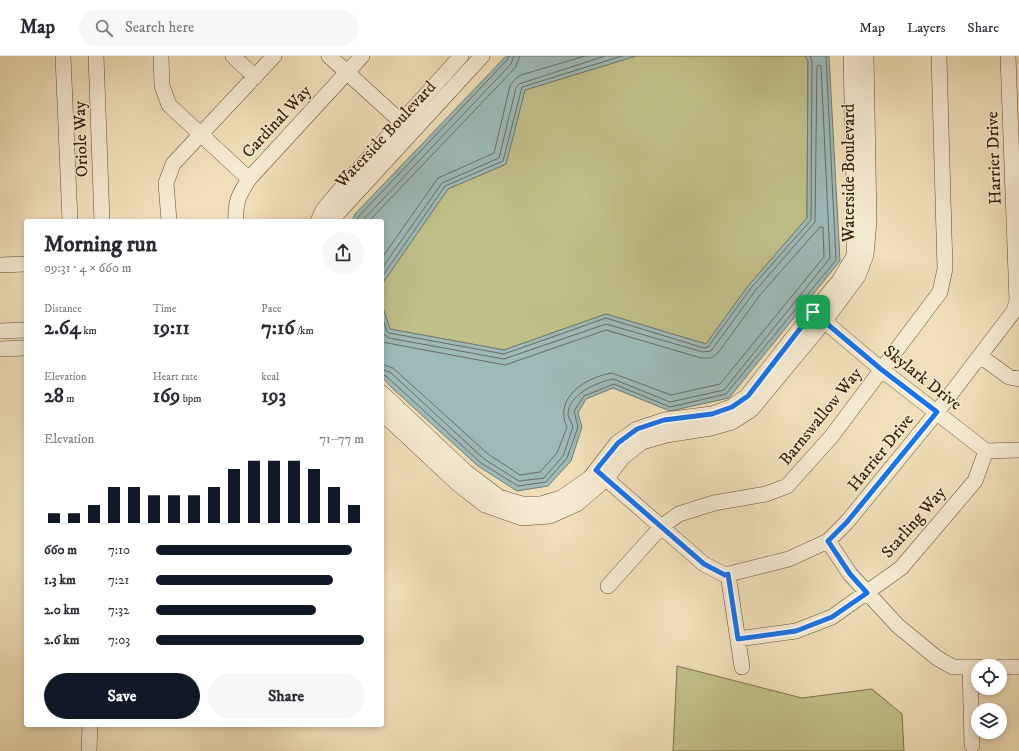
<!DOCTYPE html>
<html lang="en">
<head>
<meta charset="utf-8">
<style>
  body { margin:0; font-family:"IM FELL DW Pica",serif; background:#f7f7f7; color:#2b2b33; height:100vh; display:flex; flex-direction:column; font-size:15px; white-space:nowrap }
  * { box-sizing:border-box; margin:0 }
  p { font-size:13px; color:#7c7c81 }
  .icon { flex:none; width:22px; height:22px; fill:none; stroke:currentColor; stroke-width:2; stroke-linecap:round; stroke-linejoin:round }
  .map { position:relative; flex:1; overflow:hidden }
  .drawer { position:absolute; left:24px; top:163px; width:360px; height:508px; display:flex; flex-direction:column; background:#fff; border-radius:4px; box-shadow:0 2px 6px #0003 }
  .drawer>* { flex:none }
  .buttons { position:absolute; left:971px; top:603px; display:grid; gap:8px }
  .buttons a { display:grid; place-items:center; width:36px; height:36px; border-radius:50%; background:#fff; box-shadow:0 2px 6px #0003; font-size:20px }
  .pin { position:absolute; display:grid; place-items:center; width:34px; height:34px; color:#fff; margin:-17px; border-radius:8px; box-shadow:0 2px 6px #0006 }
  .round { display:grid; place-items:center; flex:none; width:42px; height:42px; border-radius:21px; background:#f7f7f7 }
  .head { display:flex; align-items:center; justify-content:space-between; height:68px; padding:0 20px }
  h1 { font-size:22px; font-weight:700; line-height:30px }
  .figures { display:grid; grid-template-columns:repeat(3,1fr); gap:6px; height:68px; padding:4px 20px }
  .figures div { display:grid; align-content:center }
  .figures b { font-size:20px; font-weight:700 }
  .figures small { font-size:11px; font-weight:400 }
  .figures p { font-size:11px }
  .chart { height:112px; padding:8px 20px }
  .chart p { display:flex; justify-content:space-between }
  .chart svg { width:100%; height:72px; margin-top:4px; stroke:#111827; stroke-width:6 }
  .primary-button { display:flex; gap:8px; margin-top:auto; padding:8px 20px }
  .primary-button a { flex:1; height:46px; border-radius:24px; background:#111827; color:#fff; font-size:16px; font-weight:700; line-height:46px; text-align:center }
  .primary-button a+a { background:#f7f7f7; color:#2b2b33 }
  ul { padding:0 20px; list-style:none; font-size:13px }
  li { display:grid; grid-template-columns:64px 48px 1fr; align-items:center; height:30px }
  li i { height:10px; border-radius:5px; background:#111827 }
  header { display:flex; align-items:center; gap:24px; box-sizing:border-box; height:56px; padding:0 20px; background:#fff; border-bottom:1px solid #e1e1e2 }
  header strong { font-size:19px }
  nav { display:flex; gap:22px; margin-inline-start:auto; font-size:14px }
  .search { width:280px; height:36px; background:#f7f7f7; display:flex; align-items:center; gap:10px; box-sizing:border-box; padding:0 14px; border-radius:22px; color:#7c7c81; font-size:15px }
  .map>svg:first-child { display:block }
  .green { fill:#c1c08a; stroke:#7c7048 }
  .water { fill:#9dbab8; stroke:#747c71 }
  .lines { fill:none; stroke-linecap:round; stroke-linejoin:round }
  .shore { stroke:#6a6c5f; stroke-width:1 }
  .minor-casing { stroke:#654f33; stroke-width:16 }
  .minor { stroke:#f5ead2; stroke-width:15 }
  .route-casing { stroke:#fff; stroke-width:8 }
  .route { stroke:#1a73e8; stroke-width:5 }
  .labels { text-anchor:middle; stroke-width:3; stroke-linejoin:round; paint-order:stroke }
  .street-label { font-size:17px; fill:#371f06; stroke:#f5ead2 }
</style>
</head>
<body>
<header>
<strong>Map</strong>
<div class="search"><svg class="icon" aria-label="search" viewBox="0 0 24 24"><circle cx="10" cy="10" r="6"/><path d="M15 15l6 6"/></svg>Search here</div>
<nav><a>Map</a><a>Layers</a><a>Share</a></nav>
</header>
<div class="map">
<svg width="1019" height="695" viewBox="0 0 1019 695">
  <rect width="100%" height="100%" fill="#f0dfb9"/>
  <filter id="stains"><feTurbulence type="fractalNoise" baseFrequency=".005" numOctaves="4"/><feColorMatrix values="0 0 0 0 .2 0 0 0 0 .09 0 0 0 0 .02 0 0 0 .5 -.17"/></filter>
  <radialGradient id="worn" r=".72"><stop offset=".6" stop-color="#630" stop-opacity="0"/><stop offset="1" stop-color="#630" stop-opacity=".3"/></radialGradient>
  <path class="green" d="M636 0H805L808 5 807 162 748 230 706 288 606 258 504 294 390 273 382 249V228L448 133 506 108 525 34Z
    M677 610 802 642 872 633 902 658 904 695H673Z"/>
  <path class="water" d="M506 0H636L525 34 506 108 448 133 382 228V165H352L355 158Z
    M805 0H829L840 205 729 342 670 355 613 332 586 343 578 357 582 371 571 405 548 430 517 435 478 410 392 332 382 321V249L390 273 504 294 606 258 706 288 748 230 807 162 808 5Z"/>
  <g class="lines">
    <path class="shore" d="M356 165 359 160 507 4 509 0
      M362 165 511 8 514 0
      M369 165 515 12 520 0
      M382 202 438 122 494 97 510 30 515 23 521 19 585 0
      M382 212 442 127 499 102 516 32 519 28 605 0
      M382 221 445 130 503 105 522 31 622 0
      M382 261 387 275 389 277 504 298 606 262 704 292 708 291 751 232 811 164 812 5 810 0
      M382 277 389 282 504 303 606 268 703 296 711 295 755 235 815 166 817 11 818 9 821 10 830 202 724 334 670 346 613 323C597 326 567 339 568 359 569 363 572 367 573 371L563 400 544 422 519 425 484 403 390 316 382 314
      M382 286 505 309 606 274 701 302H711L718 297 760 239 820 171H823L824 201 720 328 671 339 612 317C586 321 553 342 567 371L557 397 540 416 520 419 488 398 393 312 382 308
      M382 319 386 320 481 407 518 430 546 426 567 402 578 371 574 355 584 340 614 328 670 351 726 338 836 204 826 0"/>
    <g class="minor-casing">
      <path id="minor" d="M63 0 70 165
        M96 0 102 165
        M161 0 162 30 169 49 249 123
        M233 0 255 21
        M329 0 409 73
        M169 165 166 127 173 108 274 0
        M236 165C235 145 239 139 249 123L362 0
        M318 165 323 154 338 136 461 0
        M334 165 337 158 482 0
        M0 209 25 208
        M817 259 882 314 986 395 1019 394
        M0 275 26 274
        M0 293 26 292
        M980 300 1009 321 1019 323
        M382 337 466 416 499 441 522 448H541L561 442 590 422 617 387 637 373 664 364 712 358 731 351 747 340 813 256 839 225 854 200 855 175 851 0
        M382 357 458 428 485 449 522 462 550 460 577 448 607 422 623 401 642 386 666 379 711 372 732 366 751 354 824 266 858 220 866 199 869 165 866 0
        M596 414 704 508 725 519 789 503 828 485 847 466 937 356 1014 255 1017 245 1008 0
        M828 485 850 518 898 570 937 602 953 611H978
        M728 518 742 611
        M608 530 661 471 679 458 714 447 766 438 787 430 831 381 940 236 945 213 939 0
        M738 583 796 575 832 561 901 512 975 425 986 395
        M970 611 972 689
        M1000 611H1019
        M89 695 90 669"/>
    </g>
    <use href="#minor" class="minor"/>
  </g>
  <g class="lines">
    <g class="route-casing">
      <path id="route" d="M813 256 882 314 937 356 847 466 828 485 850 518 867 537 832 561 796 575 738 583 728 518 725 519 704 508 596 414 618 387 637 373 664 364 712 358 732 351 748 340Z"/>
    </g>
    <use href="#route" class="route"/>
  </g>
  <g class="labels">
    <g class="street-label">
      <text transform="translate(276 65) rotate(-47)" y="6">Cardinal Way</text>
      <text transform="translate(385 78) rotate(-47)" y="6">Waterside Boulevard</text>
      <text transform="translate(80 83) rotate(-92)" y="6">Oriole Way</text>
      <text transform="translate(993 102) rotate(-92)" y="6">Harrier Drive</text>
      <text transform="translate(848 117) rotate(-90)" y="6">Waterside Boulevard</text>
      <text transform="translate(923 321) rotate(38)" y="6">Skylark Drive</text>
      <text transform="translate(820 360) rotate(-51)" y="6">Barnswallow Way</text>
      <text transform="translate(880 396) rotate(-51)" y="6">Harrier Drive</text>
      <text transform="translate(913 466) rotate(-49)" y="6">Starling Way</text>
    </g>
  </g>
  <rect width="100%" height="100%" filter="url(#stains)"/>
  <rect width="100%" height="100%" fill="url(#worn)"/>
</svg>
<div class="buttons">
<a><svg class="icon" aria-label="locate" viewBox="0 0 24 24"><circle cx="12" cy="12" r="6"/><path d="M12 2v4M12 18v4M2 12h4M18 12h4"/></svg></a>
<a><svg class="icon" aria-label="layers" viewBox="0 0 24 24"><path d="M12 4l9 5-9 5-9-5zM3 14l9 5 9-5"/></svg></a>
</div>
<div class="pin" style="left:813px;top:256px;background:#1e9e55"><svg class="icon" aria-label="arrive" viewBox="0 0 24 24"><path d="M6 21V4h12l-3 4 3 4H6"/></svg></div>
<section class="drawer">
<div class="head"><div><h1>Morning run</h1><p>09:31 · 4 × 660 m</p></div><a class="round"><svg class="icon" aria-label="share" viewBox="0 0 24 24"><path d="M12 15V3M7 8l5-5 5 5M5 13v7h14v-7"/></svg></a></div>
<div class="figures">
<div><p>Distance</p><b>2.64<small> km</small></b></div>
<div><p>Time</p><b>19:11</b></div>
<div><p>Pace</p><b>7:16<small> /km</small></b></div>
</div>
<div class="figures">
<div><p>Elevation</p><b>28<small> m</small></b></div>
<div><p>Heart rate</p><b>169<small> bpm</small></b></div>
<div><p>kcal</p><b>193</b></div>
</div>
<div class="chart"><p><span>Elevation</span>71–77 m</p>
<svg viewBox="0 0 160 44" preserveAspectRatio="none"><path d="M5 44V38M15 44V38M25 44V33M35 44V22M45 44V22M55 44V27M65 44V27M75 44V27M85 44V22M95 44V11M105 44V6M115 44V6M125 44V6M135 44V11M145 44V22M155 44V33"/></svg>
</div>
<ul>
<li><b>660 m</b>7:10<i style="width:94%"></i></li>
<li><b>1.3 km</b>7:21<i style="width:85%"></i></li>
<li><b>2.0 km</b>7:32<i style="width:77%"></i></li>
<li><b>2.6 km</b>7:03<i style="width:100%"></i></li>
</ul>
<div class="primary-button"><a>Save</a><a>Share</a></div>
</section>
</div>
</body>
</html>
